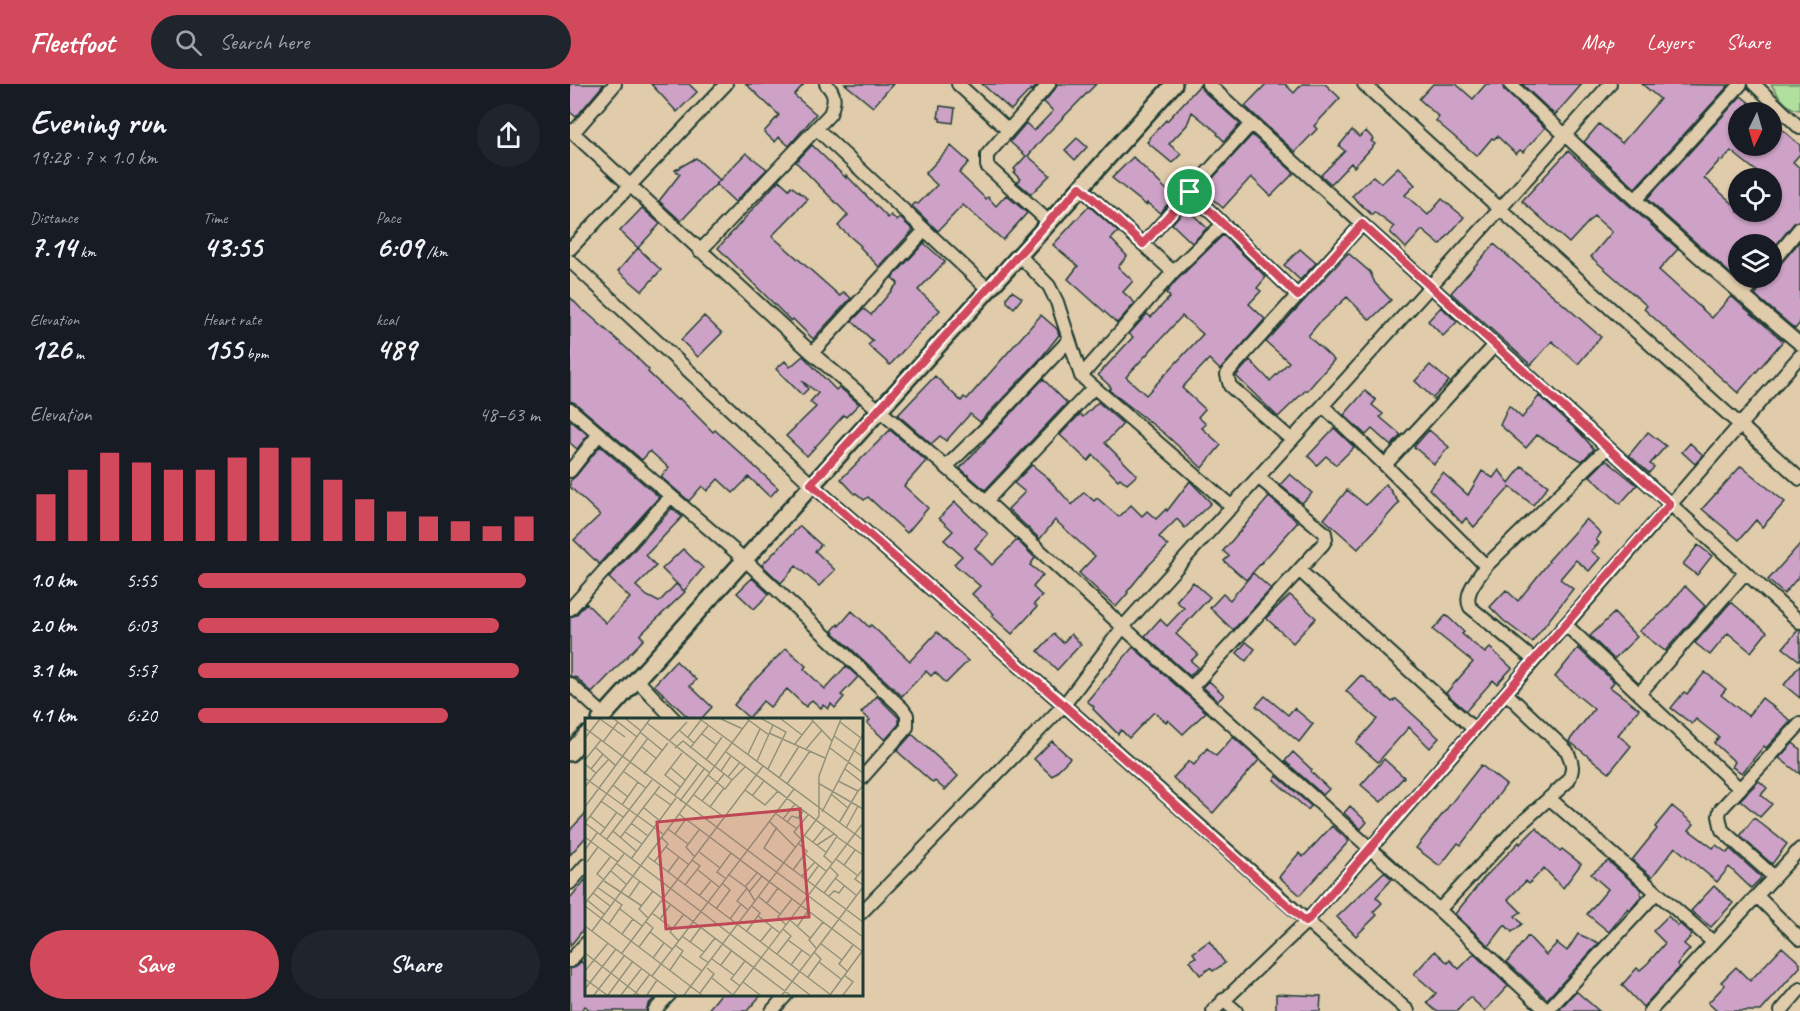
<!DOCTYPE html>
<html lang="en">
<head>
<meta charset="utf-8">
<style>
  body { margin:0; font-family:Caveat,sans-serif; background:#20242c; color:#f1f3f6; height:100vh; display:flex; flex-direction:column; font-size:22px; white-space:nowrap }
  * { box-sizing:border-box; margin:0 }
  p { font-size:20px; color:#9ea1a6 }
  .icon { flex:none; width:33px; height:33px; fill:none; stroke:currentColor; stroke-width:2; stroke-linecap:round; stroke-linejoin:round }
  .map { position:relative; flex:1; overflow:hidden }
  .sheet { display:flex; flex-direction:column; background:#171b24; width:570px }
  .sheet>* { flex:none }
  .needle { width:39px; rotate:185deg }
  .tools { position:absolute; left:1158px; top:18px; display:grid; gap:12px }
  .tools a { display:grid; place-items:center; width:54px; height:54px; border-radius:50%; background:#171b24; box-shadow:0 2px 4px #0004; font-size:30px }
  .pin { position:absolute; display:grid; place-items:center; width:51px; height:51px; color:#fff; margin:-26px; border:3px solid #fff; border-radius:50%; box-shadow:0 2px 6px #0007 }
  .round { display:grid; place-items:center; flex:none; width:63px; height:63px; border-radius:32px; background:#20242c }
  .summary { display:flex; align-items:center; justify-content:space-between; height:102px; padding:0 30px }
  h1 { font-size:33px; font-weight:600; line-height:45px }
  .figures { display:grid; grid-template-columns:repeat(3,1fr); gap:9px; height:102px; padding:6px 30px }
  .figures div { display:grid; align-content:center }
  .figures b { font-size:30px; font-weight:600 }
  .figures small { font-size:16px; font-weight:400 }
  .figures p { font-size:16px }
  .chart { height:168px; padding:12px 30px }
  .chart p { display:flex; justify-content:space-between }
  .chart svg { width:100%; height:108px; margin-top:6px; stroke:#d1495b; stroke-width:6 }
  .button { display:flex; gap:12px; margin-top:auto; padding:12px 30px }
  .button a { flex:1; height:69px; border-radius:36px; background:#d1495b; color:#fff; font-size:24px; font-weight:600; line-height:69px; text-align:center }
  .button a+a { background:#20242c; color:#f1f3f6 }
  ul { padding:0 30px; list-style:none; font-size:20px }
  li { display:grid; grid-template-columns:96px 72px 1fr; align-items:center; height:45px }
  li i { height:15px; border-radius:8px; background:#d1495b }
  header { display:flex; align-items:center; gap:36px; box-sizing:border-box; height:84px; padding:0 30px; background:#d1495b; color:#fff }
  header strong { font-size:28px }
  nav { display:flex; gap:33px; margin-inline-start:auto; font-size:21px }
  .search { width:420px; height:54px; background:#20242c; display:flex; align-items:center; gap:15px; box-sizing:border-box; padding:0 21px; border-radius:33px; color:#9ea1a6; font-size:22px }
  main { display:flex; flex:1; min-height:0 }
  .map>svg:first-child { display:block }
  .green { fill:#b0df9e; stroke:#688e69; stroke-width:1.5 }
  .building { fill:#cda2c6; stroke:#1f3d34; stroke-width:1.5; fill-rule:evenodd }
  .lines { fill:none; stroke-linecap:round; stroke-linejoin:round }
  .minor-casing { stroke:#1f3d34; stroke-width:16 }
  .tertiary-casing { stroke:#1f3d34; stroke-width:20 }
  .minor { stroke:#e0cbaa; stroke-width:12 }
  .tertiary { stroke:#e0cbaa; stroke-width:15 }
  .route-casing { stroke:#fff; stroke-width:12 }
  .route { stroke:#d1495b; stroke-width:8 }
  .inset-road { fill:none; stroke:#93927b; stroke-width:1.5 }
  .view { fill:#bf4857; fill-opacity:0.15; stroke:#bf4857; stroke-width:3 }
  .inset-edge { fill:none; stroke:#1f3d34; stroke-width:3 }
</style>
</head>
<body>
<header>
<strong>Fleetfoot</strong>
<div class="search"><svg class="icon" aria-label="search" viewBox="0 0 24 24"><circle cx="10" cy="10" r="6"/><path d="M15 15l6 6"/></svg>Search here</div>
<nav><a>Map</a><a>Layers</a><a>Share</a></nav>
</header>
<main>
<section class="sheet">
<div class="summary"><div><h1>Evening run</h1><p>19:28 · 7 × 1.0 km</p></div><a class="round"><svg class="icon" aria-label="share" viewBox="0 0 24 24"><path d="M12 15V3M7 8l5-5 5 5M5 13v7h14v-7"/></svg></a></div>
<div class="figures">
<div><p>Distance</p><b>7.14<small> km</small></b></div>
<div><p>Time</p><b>43:55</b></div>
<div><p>Pace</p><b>6:09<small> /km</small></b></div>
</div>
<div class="figures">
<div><p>Elevation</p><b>126<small> m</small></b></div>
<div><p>Heart rate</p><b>155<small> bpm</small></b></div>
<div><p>kcal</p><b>489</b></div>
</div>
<div class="chart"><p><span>Elevation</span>48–63 m</p>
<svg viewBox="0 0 160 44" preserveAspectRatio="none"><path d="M5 44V25M15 44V15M25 44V8M35 44V12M45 44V15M55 44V15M65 44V10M75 44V6M85 44V10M95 44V19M105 44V27M115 44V32M125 44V34M135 44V36M145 44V38M155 44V34"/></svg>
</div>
<ul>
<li><b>1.0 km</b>5:55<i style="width:96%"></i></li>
<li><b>2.0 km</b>6:03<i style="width:88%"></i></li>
<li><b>3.1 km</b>5:57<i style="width:94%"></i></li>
<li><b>4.1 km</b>6:20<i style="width:73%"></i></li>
</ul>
<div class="button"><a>Save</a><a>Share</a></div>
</section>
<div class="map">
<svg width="1230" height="927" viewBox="0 0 1230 927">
  <rect width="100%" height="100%" fill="#e0cbaa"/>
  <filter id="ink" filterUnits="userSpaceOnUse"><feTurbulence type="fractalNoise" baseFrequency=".0167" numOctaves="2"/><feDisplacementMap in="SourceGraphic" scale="12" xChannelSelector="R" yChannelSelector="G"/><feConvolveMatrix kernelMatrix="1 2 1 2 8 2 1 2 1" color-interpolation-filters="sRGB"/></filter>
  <g filter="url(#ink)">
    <path class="green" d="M1201 0H1230V26C1216 25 1208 11 1201 0Z"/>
    <path class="building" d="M0 0H34L6 33 0 28Z
      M81 0H119L127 8 107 28Z
      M176 0H234L224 11 246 30 219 62 209 53 205 58 194 48 209 31Z
      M275 0H323L303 23Z
      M412 0H468L462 7 461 5 441 26Z
      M487 0H526L473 54 458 72 480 91 461 110 447 98 450 95 444 89 446 87 444 85 456 72 440 58 456 39 464 47 483 27 474 18 485 5Z
      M696 0H715L724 9 732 0H755L770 14 744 42 747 45 725 68 675 22Z
      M863 0H886L903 15 916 0H932L934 6 975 44 953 68 950 66 946 70 927 52 924 55 922 54 907 72 866 37 869 33 849 15Z
      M952 0H1012L985 31Z
      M1072 0 1159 1 1065 104 1014 58 1029 40 1052 59 1090 15Z
      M630 1 632 6 670 40 654 57 647 50 648 49 622 28 617 41 599 60 611 70 602 79 577 58 580 55 579 54 596 36 597 37Z
      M1171 12 1191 28H1168V62H1202V37L1230 61V70L1223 78 1230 84V136L1224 139 1202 166V160H1168V194H1178L1172 200 1077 115ZM1161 67 1195 94H1202V100L1208 106 1202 114V128H1189L1182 136 1173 128H1168V124L1134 94 1150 76 1152 77Z
      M370 22 385 24 383 39 370 37V34H368Z
      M782 46 789 53 796 47 803 55 801 57 805 60 784 83 781 79 761 100 751 91 775 67 769 62Z
      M682 51 724 89 701 112 681 93 653 124 632 106Z
      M507 54 517 63 505 76 495 66Z
      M242 61 276 94V91L281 96 318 134 321 131 327 137 330 134 343 146 309 183 290 163 291 162 268 142 278 131 226 78Z
      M381 62 399 78 389 89 416 115 418 113 426 122 436 111 457 129 433 156 393 121 368 147 342 122 345 119 348 120 367 101 355 90Z
      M998 67 1108 165 1089 186 1142 234 1161 212 1213 257 1168 309 1074 225 1077 222 1021 173 1042 148 1024 132 999 159 952 117Z
      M176 69 197 85 165 118 146 100Z
      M563 73 604 113 590 129 577 119 576 121 542 94Z
      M126 74 150 96 111 137 89 117 110 90 105 86Z
      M828 83 845 101 835 111 858 131 872 115 894 133 870 161 852 146 836 164 820 148 824 143 804 128 802 131 782 112 803 92 811 99Z
      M209 96 219 105 221 102 238 115 202 152 270 212 274 208 281 214 243 255 223 235 221 237 148 164Z
      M519 122 548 148 541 155 557 172 548 183 563 197 553 208 565 219 547 239 498 195 508 182 483 161Z
      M72 124 90 140 68 164 50 147Z
      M616 124 637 144 622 159 602 140Z
      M653 151 696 193 687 204 691 207 679 220 695 235 650 286 639 275 612 304 635 325 628 333 636 340 632 344 651 361 632 384 595 350 539 306 541 303 528 291 563 253 559 250 577 230 581 233 600 213 596 209 605 198ZM612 232 633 250 576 311 556 293Z
      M1230 157V239L1225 245 1185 211 1194 199 1196 194H1202V186L1208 183Z
      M355 158V160L375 178 348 206 370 226 320 281 298 261 303 257 282 237 294 225 301 231 328 199 322 194Z
      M924 160 1031 253 1008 280 982 257 961 281 881 209Z
      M68 164 91 186 72 207 48 187Z
      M730 165 746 179 730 196 714 181Z
      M778 169 800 188 805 199 821 216 800 236 777 213 749 239 738 252 764 276 737 307 736 306 708 333 666 292 680 276 700 297 719 278 696 258Z
      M442 207 452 214 444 224 437 218V213Z
      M0 213 14 228 15 227 63 270 79 286 78 288 107 316 109 314 143 348 145 346 208 404 200 413 179 393 163 409 148 395 137 407 132 402 119 417 91 393 99 384 80 367 72 376 5 319 0 317Z
      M871 223 887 238 873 252 858 237Z
      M471 231 487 245 489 251 470 275 410 338 400 330 376 357 370 352 361 360 328 331 365 292 391 317 394 313 397 315Z
      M134 232 152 249 128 273 111 256Z
      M233 272 266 306 269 303 289 320 276 333 274 331 237 372 216 352 246 323 240 318 248 309 232 297 238 305 232 311 206 285 215 277 220 283Z
      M860 281 879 297 863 314 845 297Z
      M473 295 497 319 415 406 390 384Z
      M795 307 806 316 802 321 813 330 810 333 831 351 821 362 802 345 796 351 774 331Z
      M969 312 1010 349 1024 365 1012 377 967 351 956 364 930 341 939 322 952 334Z
      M528 318 553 340 535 359 567 391 557 400 550 394 548 396 523 371 518 377 490 351 510 330 513 333Z
      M0 336 18 351 7 365 0 359Z
      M764 344 784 363 766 381 756 372 747 381 738 372Z
      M320 346 356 377 334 402 358 424 337 449 298 413 294 416 286 409 285 410 271 395Z
      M859 346 879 363 864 380 844 363Z
      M1078 348 1096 362 1080 380 1084 383 1079 389 1059 371Z
      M1120 359 1133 371 1125 380 1112 368Z
      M30 362 89 413 29 480 4 456 30 431 0 403V397L6 392Z
      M1036 376 1067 401 1050 420 1020 392Z
      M462 381 477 393 502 421 514 408 524 417 527 414 549 433 561 421 572 432 577 427 586 435 596 425 597 427 620 397 641 419 615 444 607 435 589 453 598 462 578 482 557 508 558 509 546 523 509 489 525 472 519 467 485 436 470 455 438 425 455 408 444 399Z
      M952 382 978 402 963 421 940 403 904 443 896 434 892 439 859 405 873 389 898 411 912 387 923 394 929 386 939 399Z
      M1171 382 1215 418 1192 443 1186 436 1169 456 1132 425Z
      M720 390 742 409 732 419 710 401Z
      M816 400 829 419 788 465 754 435 777 406 796 421Z
      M699 413 728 438 676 496 654 477 659 472 653 467Z
      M385 418 418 450 405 464 422 481 447 456 465 474 460 481 473 491 463 503 472 512 464 520 467 523 442 550 422 532 424 530 402 510 410 502 384 480 392 472 374 456 383 447 369 434Z
      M102 424 112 433 76 471 86 482 66 502 77 512 89 518 106 500 115 508 70 551 74 555 22 609 7 594 0 592V533L6 531 16 519 36 539 60 514 39 494Z
      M1016 435 1031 449 1026 456 1029 459 1021 467 1030 474 1019 487 1006 476 990 495 1003 505 962 558 934 537 920 523 936 506 948 517 979 478 978 477Z
      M230 442 251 461 245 467 265 486 249 502 226 482 211 499 192 481Z
      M1230 460V491L1214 510 1198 496Z
      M1128 461 1142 472 1127 491 1113 480Z
      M113 465 133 484 114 507 92 485Z
      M683 489 701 505 663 546 640 524 653 510 660 516Z
      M182 494 199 510 184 525 167 509Z
      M623 498 640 513 606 550 628 570 621 577 628 583 620 592 575 552 590 535 597 542 614 524 606 517Z
      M1115 502 1135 522 1095 567 1069 547 1095 526Z
      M720 511 746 534 723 559 696 534Z
      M1161 518 1197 548 1181 568 1158 549 1140 571 1125 559Z
      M282 527 299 543 301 541 340 577 367 548 398 577 376 599 365 588 361 592 356 587 332 612 262 547 268 540 269 542Z
      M1044 529 1067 553 1044 575 1020 552Z
      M876 531 894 548 892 550 915 569 920 564 942 584 927 600 923 596 896 627 876 609 903 578 863 546Z
      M1228 546H1230V577L1213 564Z
      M484 550 493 559 501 550 511 560 487 586 468 567Z
      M676 558 685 565 676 577 667 569Z
      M563 563 636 628 613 650 598 636 596 638 584 628 559 654 551 646 548 650 523 625 524 623 517 617Z
      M216 564 236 582 234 585 255 605 276 582 288 593 271 611 274 613 265 624 261 620 258 625 253 621 251 624 242 616 236 623 217 605 200 623 193 617 179 634 164 621 179 602Z
      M1008 564 1044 598 1040 603 1069 625 1048 651 1061 662 1039 689 999 657 1024 625 985 593Z
      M106 577 126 596 120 602 142 623 130 636H121L84 601Z
      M1230 581V614L1214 601Z
      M1135 588 1156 605 1151 611 1178 632 1192 614 1221 637 1196 664 1194 662 1172 689 1162 683 1165 678 1144 659 1149 653 1126 635 1122 640 1101 624 1114 608 1117 610Z
      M791 591 822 618 826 615 869 654 860 664 839 643 808 678 786 659 807 635 776 607Z
      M639 597 654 611 648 617 633 603Z
      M307 612 329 634V640L315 656 297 639 300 636 291 629Z
      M695 612 718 631 724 624 743 640 729 658 686 622Z
      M342 650 388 692 375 706 365 697 363 699 327 667Z
      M663 653 689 676 643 729 603 694 619 677 624 681 637 664 646 672Z
      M482 657 500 674 482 692 464 675Z
      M1223 659 1230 665V690L1209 674Z
      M723 668 742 686 741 688 759 705 753 711 715 677Z
      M814 675 834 693 811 718 791 701Z
      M911 681 936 701 891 761 888 759 870 782 846 764Z
      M707 692 741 722 738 726 704 696Z
      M1189 697 1197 704 1191 711 1202 720 1190 733 1170 716Z
      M780 722 797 738 791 745 774 729Z
      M1102 722 1124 740 1119 746 1143 764 1146 761 1157 769 1160 765 1191 793 1190 795 1181 804 1159 783 1147 798 1105 763 1082 793 1062 776 1087 745 1085 743Z
      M16 729V753L0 771V746Z
      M1184 734 1217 760 1202 780 1170 752Z
      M762 742 779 757 730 811 709 793 729 769 733 773Z
      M966 744 990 767 992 765 1011 780 993 804 974 784 959 800 956 797 938 815 951 828 945 832 952 840 942 848 935 841 919 862 885 830 914 794 949 758 950 760Z
      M1038 777 1072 806 1070 809 1072 811 1060 826 1058 824 1039 848 1017 830 1038 805 1021 790Z
      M814 788 822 795 806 813 812 819 803 828 807 831 786 852 767 833Z
      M16 795V842L0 862V814Z
      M1144 802 1163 819 1141 843 1121 827Z
      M1098 832 1108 842 1110 840 1122 851 1114 860 1120 865 1107 880 1110 883 1073 923 1052 901 1067 884 1070 886 1078 879 1095 859 1083 847Z
      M1008 850 1029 859 977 915 937 878 958 852 976 871 987 859 997 867Z
      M639 857 655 879 643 887 640 884 630 891 620 877 626 873 623 869Z
      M1212 863 1230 879V883L1191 927H1147L1138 919 1155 901 1151 898 1166 883 1180 897Z
      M865 867 878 879 880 876 889 885 904 870 938 902 915 927 900 913 887 927H866L857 919 866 909 844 890Z
      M11 877 16 883V910H88L78 921 76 927H21L15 922 10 927H0V885L6 883Z
      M1006 907 1029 927H992L990 925Z
      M151 910H192L177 927H137Z
      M706 910 751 912 750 927H706Z"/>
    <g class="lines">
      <g class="minor-casing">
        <path id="minor" d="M388 0 438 46
          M479 0 417 71V82L479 138
          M638 0 1230 538
          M794 0 930 125 1230 395
          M940 0C1035 89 1131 177 1230 260
          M1184 0 1230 44
          M247 45 418 205
          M0 46 242 269 416 417 553 543 869 826 977 927
          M3 49 45 0
          M510 103 573 160 681 40
          M620 108 728 212
          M1066 115 1171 0
          M0 165 156 0
          M130 167 260 30C265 17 266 10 256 0
          M449 171 479 202 487 218 511 292 662 423
          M0 177 241 400 494 621 838 927
          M1202 178 1230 144
          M603 188 653 140
          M1173 212 1188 194
          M242 269 355 146
          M511 292 603 188 573 160
          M753 322 815 381 916 482
          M0 325 174 475 332 624 337 631V643L291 695
          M722 356 660 302 657 291 659 287 792 140
          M815 381 924 262
          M376 383 425 335 498 257
          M0 387 29 350
          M416 417 524 303
          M729 486 904 645
          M0 525 100 413
          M995 540 1170 705
          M964 576 900 523C893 509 909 493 916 482L1037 364
          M66 595 105 636
          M0 600 34 631
          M621 604 753 460 756 455 755 449 688 393
          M1069 610 1175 489
          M979 714 1143 858
          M1204 793 1152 746 1149 732 1150 726 1230 640
          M0 799 16 781
          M1187 812 1230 855
          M869 826 944 746 998 697C1004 685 1003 680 997 667L936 609
          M291 829 494 621 553 543 930 125 1040 0
          M0 877 16 859
          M653 916 666 927
          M84 927 100 910
          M202 927 217 910
          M643 927 736 838 1230 272
          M977 927 1086 809
          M1080 927 1230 765
          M1211 927 1230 905"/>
      </g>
      <g class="tertiary-casing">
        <path id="tertiary" d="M30 636 604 0
          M0 669 16 651"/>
      </g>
      <use href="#minor" class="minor"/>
      <use href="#tertiary" class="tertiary"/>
    </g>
  </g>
  <g class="lines" filter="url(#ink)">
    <g class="route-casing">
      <path id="route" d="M510 103 573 160 620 108 728 212 792 140 1100 420 736 838 494 621 241 400Z"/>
    </g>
    <use href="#route" class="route"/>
  </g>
  <g transform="translate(15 634)">
    <rect width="278" height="278" fill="#e0cbaa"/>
    <path class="inset-road" d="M15 1 40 19M29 1 52 19M41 1 56 13M115 1 278 122M136 1 158 11M162 1 184 17M177 1 201 14 183 51M196 1 217 17M255 4 276 20M62 5 125 55M0 10 278 219M94 12 109 25M55 14 78 33M184 15 240 40M117 16 132 27M249 18 278 39M103 19 116 2M0 20 15 1M84 23 102 4M247 23 256 1M18 24 33 4M210 26 228 3M10 29 31 48M57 29 72 41M90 30 98 23 147 62 160 49M105 30 123 8M245 30 278 55M221 31 237 12M141 34 252 118 239 138 248 146M163 36 175 11M0 42 16 22M121 42 137 19M172 43 188 7M0 46 11 55 0 69M86 50 100 62M6 51 18 36M260 51 278 65M38 53 61 70M136 53 146 38M11 55 24 41M59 56 83 25M123 57 140 71 147 62M143 59 155 44M0 60 78 116M194 60 214 28M253 63 273 73 278 68M233 65 278 91M202 66 225 33M28 67 43 79M95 69 80 57 97 35M160 72 180 87 193 73M69 75 86 87M246 76 263 90M109 77 139 99M89 78 112 46M167 78 179 63M16 83 38 99M95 83 119 51M117 83 139 56M37 87 53 64M0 89 65 1M58 89 75 103M125 89 139 70M237 94 278 16M190 95 212 111M94 96 278 234M5 98 20 110M198 101 210 86M184 103 211 130M202 104 207 98 213 100 219 92M0 105 225 277M0 105 63 20M46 105 63 118M254 105 273 73M192 109 179 130 278 204M261 110 273 88M83 111 103 126M28 113 51 133M40 114 57 126M90 116 101 101M15 117 32 94M220 118 242 135M0 119 33 144M252 119 278 137M35 120 75 68M21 122 67 62M217 122 209 114 223 97M228 124 240 109M232 127 249 116M81 129 103 146M0 132 12 115M113 133 135 150M220 136 242 154M62 138 246 277M109 138 101 129 114 112M46 141 91 80M251 141 272 157M2 144 13 129M69 144 83 126 76 119M32 146 205 277M259 147 270 132M278 151 270 161 278 167M113 152 134 169M208 152 222 133 214 126M26 153 41 166M83 154 94 139M143 156 162 170 170 183M217 158 230 144M140 160 132 154 146 135M250 160 271 177M18 161 12 156 26 138M223 162 234 147M19 163 57 188M100 167 115 148 107 142M12 169 37 187 24 206M160 169 172 155M164 174 177 158M8 175 25 188M239 175 253 157 245 149M114 178 126 163M244 178 249 173 254 175 260 167M44 179 55 163M174 179 195 196M2 182 19 196M0 185 39 136M182 185 193 170M156 186 152 183 162 170M0 188 117 277M35 191 57 208M131 191 145 172 137 165M67 195 88 211M173 198 195 215M63 200 54 191 68 173M75 201 86 186M145 201 156 186 163 192M205 202 225 220M201 207 193 199 207 181M0 208 92 277M212 209 223 193M7 213 164 2M65 214 87 231M161 214 175 195 167 188M37 216 48 201M97 218 119 234M203 222 225 238M94 223 85 214 99 196M105 224 116 209M175 224 187 209M235 225 257 242M54 229 68 210 61 204M231 230 224 222 238 204M0 235 54 277M37 235 178 48M192 236 206 218 198 211M95 237 117 253M68 240 79 225M127 241 149 257M234 244 256 261M124 245 115 239 130 220M136 247 147 232M206 247 217 232M85 252 98 233 90 227M0 253 23 225M262 253 254 246 268 227M67 258 209 71M223 259 236 241 229 234M127 260 148 277 278 105M0 261 22 277M158 264 175 277M155 268 146 261 160 243M0 271 31 231M115 275 129 256 122 250M9 277 40 237M23 277 48 243M36 277 57 250M49 277 65 256M62 277 72 262M99 277 234 98V58L247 23 226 1M197 277 278 169M245 277 278 232M258 277 268 264 259 257"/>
    <path class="view" d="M215 91 224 199 81 211 72 104Z"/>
    <rect width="278" height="278" class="inset-edge"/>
  </g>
</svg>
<div class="tools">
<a><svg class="needle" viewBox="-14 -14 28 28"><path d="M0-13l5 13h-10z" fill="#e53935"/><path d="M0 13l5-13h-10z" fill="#9ea1a6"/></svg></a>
<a><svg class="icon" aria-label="locate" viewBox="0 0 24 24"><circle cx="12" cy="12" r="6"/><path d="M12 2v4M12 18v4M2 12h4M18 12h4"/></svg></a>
<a><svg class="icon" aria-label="layers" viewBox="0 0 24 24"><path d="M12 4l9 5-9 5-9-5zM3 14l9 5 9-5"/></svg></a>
</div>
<div class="pin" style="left:620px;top:108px;background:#1e9e55"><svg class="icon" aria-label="arrive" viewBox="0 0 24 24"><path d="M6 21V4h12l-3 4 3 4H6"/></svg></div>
</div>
</main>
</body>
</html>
